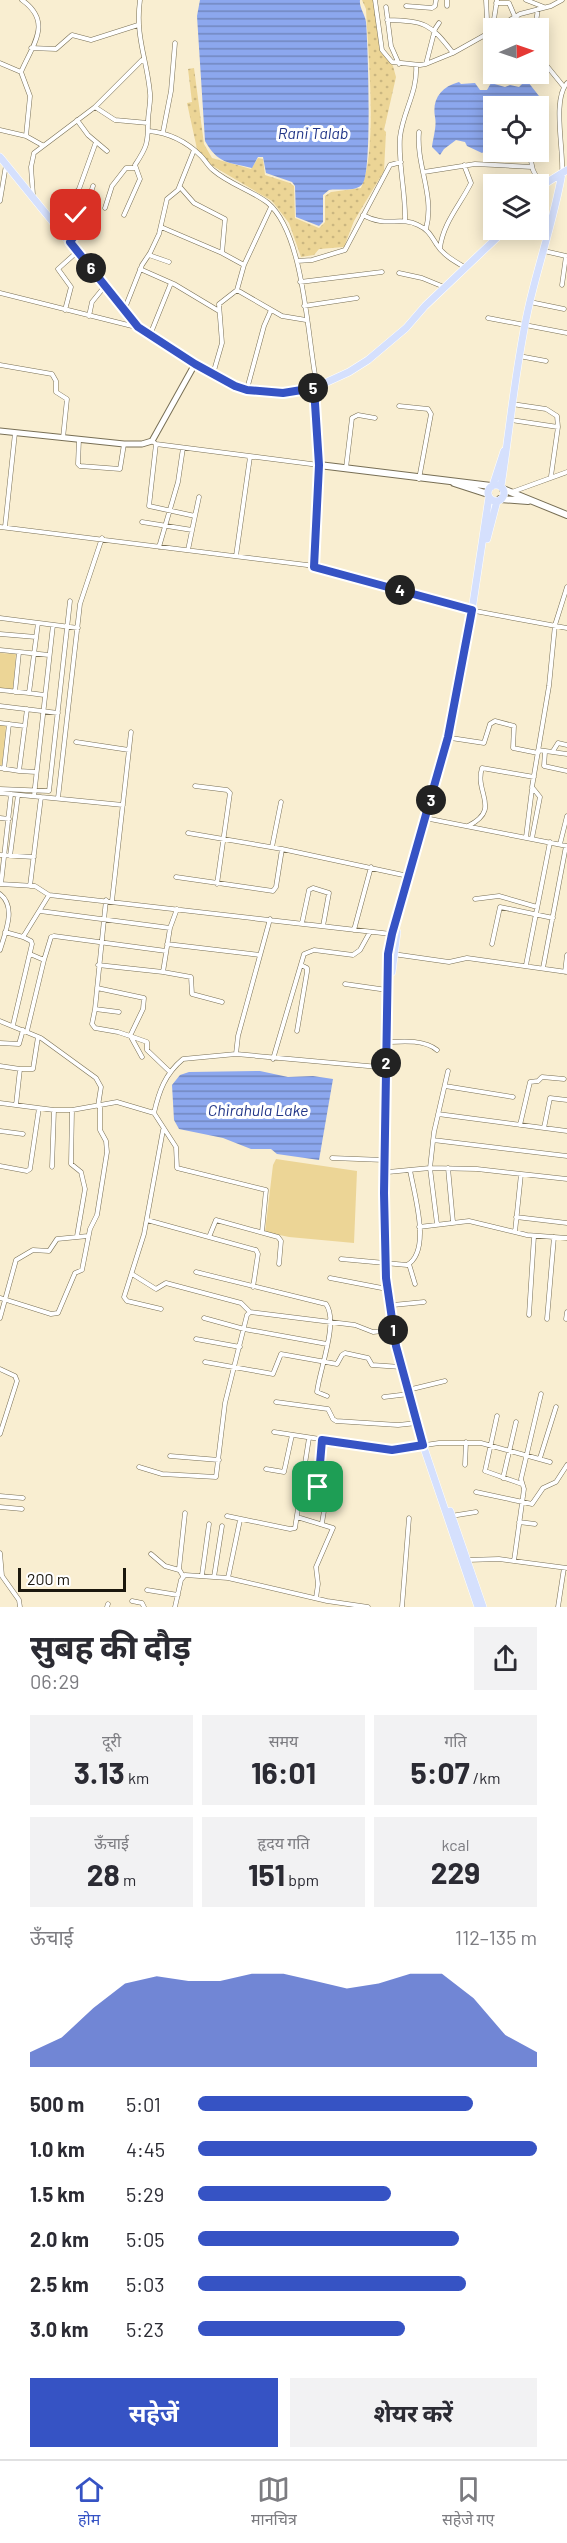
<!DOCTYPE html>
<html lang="hi">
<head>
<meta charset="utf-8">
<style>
  body { margin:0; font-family:Barlow,"Noto Sans Devanagari",sans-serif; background:#f2f2f3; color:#2b2b33; height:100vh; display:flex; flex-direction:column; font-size:22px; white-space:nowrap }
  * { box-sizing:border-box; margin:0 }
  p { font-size:20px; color:#7c7c81 }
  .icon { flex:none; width:33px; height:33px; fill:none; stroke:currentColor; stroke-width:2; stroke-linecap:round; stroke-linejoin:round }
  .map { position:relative; height:1607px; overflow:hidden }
  .panel { display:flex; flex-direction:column; background:#fff; flex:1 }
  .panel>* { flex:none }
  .needle { width:39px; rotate:88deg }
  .tools { position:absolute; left:483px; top:18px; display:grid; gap:12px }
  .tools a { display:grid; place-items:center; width:66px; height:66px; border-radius:0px; background:#fff; box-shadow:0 3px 15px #0003; font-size:30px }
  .scale { position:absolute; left:18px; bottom:15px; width:108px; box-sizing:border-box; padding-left:6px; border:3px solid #1b170d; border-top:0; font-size:16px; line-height:21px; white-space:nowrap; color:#1b170d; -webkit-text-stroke:4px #fff; paint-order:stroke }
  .pin { position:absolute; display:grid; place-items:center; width:51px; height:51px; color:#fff; margin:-26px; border-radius:12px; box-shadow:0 3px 9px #0006 }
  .km { position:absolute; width:30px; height:30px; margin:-15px; border-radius:50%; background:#222; color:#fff; font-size:16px; line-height:30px; text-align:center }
  .round { display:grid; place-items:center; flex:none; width:63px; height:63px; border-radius:0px; background:#f2f2f3 }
  .head { display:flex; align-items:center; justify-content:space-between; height:102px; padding:0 30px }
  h1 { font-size:33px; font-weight:700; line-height:45px }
  .metrics { display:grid; grid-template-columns:repeat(3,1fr); gap:9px; height:102px; padding:6px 30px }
  .metrics div { display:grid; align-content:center; border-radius:0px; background:#f2f2f3; text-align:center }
  .metrics b { font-size:30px; font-weight:700 }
  .metrics small { font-size:16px; font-weight:400 }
  .metrics p { font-size:16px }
  .chart { height:168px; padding:12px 30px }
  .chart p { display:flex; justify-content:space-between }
  .chart svg { width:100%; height:108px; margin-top:6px; fill:#3653c4; opacity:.7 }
  .button { display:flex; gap:12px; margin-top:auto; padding:12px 30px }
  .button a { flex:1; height:69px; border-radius:0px; background:#3653c4; color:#fff; font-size:24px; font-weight:700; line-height:69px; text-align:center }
  .button a+a { background:#f2f2f3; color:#2b2b33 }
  ul { padding:0 30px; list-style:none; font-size:20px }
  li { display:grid; grid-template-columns:96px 72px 1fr; align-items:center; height:45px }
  li i { height:15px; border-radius:8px; background:#3653c4 }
  .tabs { display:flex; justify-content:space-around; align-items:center; height:84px; border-top:2px solid #e1e1e2; background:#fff; font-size:16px; color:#7c7c81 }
  .tabs a { display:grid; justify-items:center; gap:3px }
  .tabs .current { color:#3653c4 }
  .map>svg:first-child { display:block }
  .grass { fill:#ecd596 }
  .park { fill:url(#park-dots) }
  .water { fill:url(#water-rules) }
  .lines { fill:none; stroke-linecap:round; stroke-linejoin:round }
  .minor-casing { stroke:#786f55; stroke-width:5 }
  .tertiary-casing { stroke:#786f55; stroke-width:7 }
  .secondary-casing { stroke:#786f55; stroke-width:8 }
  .primary-casing { stroke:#fff; stroke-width:8 }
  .minor { stroke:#fff; stroke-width:4 }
  .tertiary { stroke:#fff; stroke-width:5 }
  .secondary { stroke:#fff; stroke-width:6 }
  .primary { stroke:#d5e0fd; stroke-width:7 }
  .route-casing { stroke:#fff; stroke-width:12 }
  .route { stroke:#3653c4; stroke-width:8 }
  .labels { text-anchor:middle; stroke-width:6; stroke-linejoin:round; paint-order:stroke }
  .water-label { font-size:16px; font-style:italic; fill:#223688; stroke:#fff }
</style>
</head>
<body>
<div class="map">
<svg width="567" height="1607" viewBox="0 0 567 1607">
  <defs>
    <pattern id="park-dots" width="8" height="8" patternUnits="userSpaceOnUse" patternTransform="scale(1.5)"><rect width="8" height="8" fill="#ecd596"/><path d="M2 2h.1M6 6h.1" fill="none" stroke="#cab680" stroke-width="1.8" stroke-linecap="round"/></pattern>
    <pattern id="water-rules" width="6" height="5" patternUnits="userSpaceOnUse" patternTransform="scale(1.5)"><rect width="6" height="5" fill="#8ca7ee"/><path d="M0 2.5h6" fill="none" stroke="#7287bf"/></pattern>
  </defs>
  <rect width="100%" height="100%" fill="#f9eed1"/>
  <path class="grass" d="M0 653 16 654 13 689 0 688Z
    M0 725 6 726 2 765H0Z
    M276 1159 357 1171 354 1243 289 1237 265 1232 273 1165Z"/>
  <path class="park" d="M362 0H373L381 52 393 66 396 77 384 130 386 132 384 171 354 221 344 247 319 249 314 255 301 257 289 223 272 201 211 165 197 149 187 103 192 102 188 69 194 68 204 144 212 158 251 169 258 158 263 159 265 175 290 183 294 186 295 218 319 228 325 222V196L331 192 361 188C378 151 368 52 366 9Z"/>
  <path class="water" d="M200 0H360C359 8 365 14 366 22 368 44 372 170 363 183 357 193 339 188 329 190L323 195V222L319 226 296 217 295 186 292 182 266 173 263 157H258L252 168C228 162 218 164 205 141L197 16Z
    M459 82 461 84 475 83 480 90H487L491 83 505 87 510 85 519 87 524 82H528L539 96 538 100 529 98 525 105 515 103 511 106H494L493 136 488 143 490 147 482 153 467 146 465 142 456 140 444 149 440 155 432 147C433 138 437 126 435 117 432 100 440 87 459 82Z
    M260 1071 288 1077 313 1076 333 1079 319 1160 277 1154 271 1149H251L223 1138 179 1129 174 1120 172 1085 180 1075 189 1072Z"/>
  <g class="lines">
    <g class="minor-casing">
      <path id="minor" d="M22 0C53 22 33 44 21 72L30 96 26 136 42 145
        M375 0 382 50 392 62 420 65 426 64 435 29 439 23
        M486 0 487 19 492 26
        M526 0 544 7
        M496 3H509L515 17 530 28
        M406 6 432 8 435 6 436 0
        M447 6V0
        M386 7 391 46 399 64
        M387 20C425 21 430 23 453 53
        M496 28 520 14 551 6 562 0
        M535 28 538 9
        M31 48 56 49 72 35 91 40 138 25
        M538 55 564 87
        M494 57 489 51 497 0
        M142 60 95 107 115 120 148 123
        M0 63 21 72
        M426 64 453 53 494 30
        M77 120 88 135 107 151
        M0 130 26 136
        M149 131C170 133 186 141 201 156 205 160 208 166 213 170 229 184 251 190 268 203 305 235 307 338 317 386
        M163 132 171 91 175 43
        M419 132C416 166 435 195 426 229
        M529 152 533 170 541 186
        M424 172 475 164 532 167
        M562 173C564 150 552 100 567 83
        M180 187 194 203 225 219 222 253
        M33 195 31 167 34 153 95 107
        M0 201 6 165
        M271 207 244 265 237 290 282 316 306 320
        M105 208 112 186 126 168H135
        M124 215 140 179 135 165C147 147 148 143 148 122 148 112 151 103 150 93 147 59 135 37 140 0
        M363 215C386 228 400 216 418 225 429 230 431 236 437 245 443 255 456 262 466 268
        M81 218 71 211 69 206 72 197 79 189 96 142
        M405 221C406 193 398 165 400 137 403 111 418 92 416 65
        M161 227 222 253 244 265
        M70 242 81 224 93 186
        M440 248C443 223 460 205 471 183L464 165
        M544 251 566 256
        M149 255 169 262
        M297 261 312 260 345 250 390 165 401 162
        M140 269 174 284 219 311
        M399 273 422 278 444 287
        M300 282 382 272
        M562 285 566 256
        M0 293 136 327
        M530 302 564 309
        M304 306 357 298
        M125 308 142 265 150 253 159 234 167 199 178 190 194 150
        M65 310 71 287 58 269 77 252
        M89 316 92 302 105 286
        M488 318 567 333
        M150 335 171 283
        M519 356 546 361
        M0 365 52 374 56 381V392L67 399 63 438
        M213 374 222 343 219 304 237 290
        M247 389 264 326 271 310
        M512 404 546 409 557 416 558 427
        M399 406 428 409 431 414 419 479
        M511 420 558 427 551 476
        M79 439 78 464 80 466 120 469 124 444
        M152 441 156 444 319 465 314 567
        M156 444 149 506 195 516 199 497
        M346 468 352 418 358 415 375 418
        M512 492 567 472
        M142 522 192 530
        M0 527 307 565 472 610
        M5 527 15 433
        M159 547 178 482 183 448
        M188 550 195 516
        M236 556 250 457
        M475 611 567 628
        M0 618 78 628
        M0 634 36 637
        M0 650 49 655
        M0 690 29 693 38 623
        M15 692 19 652
        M29 693 44 695
        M0 706 58 713
        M0 723 25 726
        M451 738 484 743 490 724 495 721 514 726 513 748 538 753
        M76 742 129 750
        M538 750 567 754
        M553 751 558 743 567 745
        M545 752 544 766 567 771
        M0 768 19 771 27 709
        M4 769 9 724
        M19 771 36 772
        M195 786 227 790 230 793 217 884
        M0 789 49 791 70 601
        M0 793 123 805
        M34 796 53 625
        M58 798 80 604 102 538
        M0 818 9 819
        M430 819 567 846
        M468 826C502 809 474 793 482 768L534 777
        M188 833 282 849
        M526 837 532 789
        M532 838 540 797 532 787 549 686 555 625 567 587
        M560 844 567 816
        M272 847 281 802
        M0 855 34 857
        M10 856 18 795
        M176 877 273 891 276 887 282 849 408 876
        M0 884 35 886 49 895 391 934
        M1 884 11 794
        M30 886 41 797
        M0 894C17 907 5 933 0 950
        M475 899 499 896 537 907
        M106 900 95 1009 119 1012
        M112 901 131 732
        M177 909 170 928 163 972 191 977 192 994 222 1002
        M40 911 170 928
        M270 919 238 1036 236 1054 390 1068
        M302 923 309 890 313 888 329 893 323 926
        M354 930 371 867
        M5 932 23 937 49 895
        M167 944 260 955
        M492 944 500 907 553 918
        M393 954 449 962 467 958 567 972
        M44 960 51 937 54 936 166 951
        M98 965 163 972
        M526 965 550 842
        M543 968 566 846
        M565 972 567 955
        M345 984 387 990
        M95 1009 92 1024 95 1028 118 1032 130 1036 143 1009 144 998 97 988
        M0 1021 41 1038 96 1078 101 1087 98 1106
        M13 1025 32 944 31 941 23 937
        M27 1031 44 960 30 954
        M297 1031 307 972V968L301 965
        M130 1036 147 1042V1050L170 1072
        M131 1037 142 1057
        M390 1042C405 1041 425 1040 437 1050
        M0 1043 19 1044 23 1030
        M273 1059 304 954 314 950 353 955 360 950 370 932
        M0 1066 20 1069 16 1105
        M20 1069H33L38 1037
        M445 1086 513 1097
        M0 1103 54 1110H72L117 1102 154 1113 176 1147 177 1168 266 1190 262 1232
        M72 1110 71 1164 81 1172 85 1189 77 1236
        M154 1113C159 1091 165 1074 183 1059L236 1054
        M438 1114 567 1131
        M520 1125 530 1082 538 1081 542 1077 564 1079
        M544 1128 550 1098 567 1100
        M0 1131 23 1134
        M433 1140 567 1156
        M332 1158 384 1160
        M0 1166 27 1171 30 1169 39 1108
        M52 1167 54 1110
        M448 1168 453 1222
        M388 1172 430 1168 434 1132 448 1071
        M516 1217 567 1223
        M147 1220 256 1250 258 1254 253 1287
        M437 1224 430 1168 477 1169 567 1179
        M419 1227 469 1221 527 1235 567 1238
        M515 1232 521 1174
        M209 1237 216 1220 278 1237 281 1241 279 1264
        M341 1259 407 1265C432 1251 414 1194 410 1170
        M409 1264 415 1284
        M196 1272 326 1304C339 1322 319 1371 317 1392L327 1396
        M132 1274 156 1289 166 1283 241 1303 250 1312
        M330 1278 387 1289
        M0 1298 51 1314 58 1313 75 1273 82 1270 90 1229 97 1215 107 1152 106 1141 100 1130V1106
        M393 1305 424 1302
        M161 1309 127 1301 124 1297 144 1234 163 1130
        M529 1315 534 1236
        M0 1318 16 1260 33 1250 49 1251 57 1239 88 1236
        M204 1318 244 1329 327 1344
        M547 1319 554 1237
        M566 1319 567 1312
        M196 1339 240 1347
        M205 1362 273 1374 281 1354 337 1364 342 1355 345 1353 368 1358 372 1365 401 1367
        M0 1369 15 1376 17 1381 0 1434
        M412 1389 445 1381
        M384 1397 409 1394
        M276 1402 328 1409 333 1419 336 1421 398 1425 417 1423
        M497 1416 485 1471 522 1484
        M274 1432 392 1450 439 1443H481L550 1462
        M322 1440 318 1484 324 1511 322 1523
        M170 1456 219 1460
        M540 1458 556 1407
        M465 1465 466 1442
        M139 1467 162 1474 216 1477 225 1403 247 1315 250 1312 355 1325 373 1332 393 1330
        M266 1469 284 1472 292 1435
        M503 1478 516 1422
        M476 1492 532 1504 543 1488 556 1482 567 1465
        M0 1496 23 1498
        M0 1507 22 1509
        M227 1516 290 1529 295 1528 309 1438
        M451 1516 476 1512
        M297 1517 333 1528 316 1567 318 1584 316 1598
        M519 1522 535 1524
        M0 1553 2 1576 19 1600 20 1607
        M151 1554 165 1566 179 1570
        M467 1560 499 1559 567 1568
        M514 1561 524 1489 521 1479 541 1394
        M202 1575 209 1524
        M183 1576 179 1569 185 1513
        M214 1577 222 1526
        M228 1578 240 1520
        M147 1590 178 1595
        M132 1601 142 1603 144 1607
        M107 1607 108 1604
        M175 1607 181 1580 185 1575 228 1578 327 1601 368 1607
        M402 1607 409 1518
        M558 1607 564 1568"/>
    </g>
    <g class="tertiary-casing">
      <path id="tertiary" d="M0 431 124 444H142L152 441 195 364"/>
    </g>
    <g class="secondary-casing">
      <path id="secondary" d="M314 388 319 465 491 486
        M454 483 488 494
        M503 489 567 515
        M500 499 528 501"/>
    </g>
    <g class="primary-casing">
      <path id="primary" d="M0 157 138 327 195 364 235 386 247 390 283 393 314 388 349 372 368 360 406 328 425 306 505 230
        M538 188 567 170
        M493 485 504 451
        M488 493a8 8 0 1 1 16 0a8 8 0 1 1-16 0Z
        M501 486C510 428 515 369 528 310 538 264 554 220 562 173
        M487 539 497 501
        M392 972 397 932
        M450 1511 483 1607
        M478 1607 423 1445 401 1368 389 1306 386 1278 384 1193 388 954 392 934 448 737 472 610 489 497"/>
    </g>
    <use href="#minor" class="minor"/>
    <use href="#tertiary" class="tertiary"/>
    <use href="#secondary" class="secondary"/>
    <use href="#primary" class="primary"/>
  </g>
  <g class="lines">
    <g class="route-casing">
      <path id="route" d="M76 215 81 218 78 231 70 242 138 327 195 364 235 386 247 390 283 393 314 388 319 465 314 567 472 610 448 737 392 934 388 954 384 1193 386 1278 396 1346 423 1445 392 1450 322 1440 318 1487"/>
    </g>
    <use href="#route" class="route"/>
  </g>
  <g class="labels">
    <g class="water-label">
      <text x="313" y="139">Rani Talab</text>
      <text x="258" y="1116">Chirahula Lake</text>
    </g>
  </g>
</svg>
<div class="tools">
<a><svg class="needle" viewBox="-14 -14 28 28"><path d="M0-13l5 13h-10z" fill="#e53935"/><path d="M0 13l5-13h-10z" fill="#7c7c81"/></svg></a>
<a><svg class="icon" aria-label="locate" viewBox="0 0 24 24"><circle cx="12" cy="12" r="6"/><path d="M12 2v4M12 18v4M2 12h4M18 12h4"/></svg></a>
<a><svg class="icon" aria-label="layers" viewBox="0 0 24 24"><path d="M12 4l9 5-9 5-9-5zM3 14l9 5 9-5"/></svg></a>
</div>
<div class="scale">200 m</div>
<div class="pin" style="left:318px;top:1487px;background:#1e9e55"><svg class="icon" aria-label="arrive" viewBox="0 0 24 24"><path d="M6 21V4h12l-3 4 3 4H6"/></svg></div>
<div class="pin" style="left:76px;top:215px;background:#d93025"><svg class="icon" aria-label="check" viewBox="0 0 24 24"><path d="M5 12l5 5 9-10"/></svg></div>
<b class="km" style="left:393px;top:1330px">1</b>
<b class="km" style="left:386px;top:1063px">2</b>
<b class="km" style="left:431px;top:800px">3</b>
<b class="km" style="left:400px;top:590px">4</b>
<b class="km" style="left:313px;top:388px">5</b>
<b class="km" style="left:91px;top:268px">6</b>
</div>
<section class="panel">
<div class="head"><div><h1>सुबह की दौड़</h1><p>06:29</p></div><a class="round"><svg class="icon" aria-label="share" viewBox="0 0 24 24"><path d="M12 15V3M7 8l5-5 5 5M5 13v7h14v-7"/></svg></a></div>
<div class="metrics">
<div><p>दूरी</p><b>3.13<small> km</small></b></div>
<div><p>समय</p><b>16:01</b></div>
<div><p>गति</p><b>5:07<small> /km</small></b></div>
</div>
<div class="metrics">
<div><p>ऊँचाई</p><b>28<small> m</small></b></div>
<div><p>हृदय गति</p><b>151<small> bpm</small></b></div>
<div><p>kcal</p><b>229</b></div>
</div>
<div class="chart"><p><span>ऊँचाई</span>112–135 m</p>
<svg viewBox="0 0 160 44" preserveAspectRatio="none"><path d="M0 44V38L10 32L20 20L30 10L40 7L50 9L60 9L70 6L80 6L90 9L100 12L110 10L120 6L130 6L140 16L150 31L160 38V44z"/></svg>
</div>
<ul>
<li><b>500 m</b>5:01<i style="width:81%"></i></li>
<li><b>1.0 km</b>4:45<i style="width:100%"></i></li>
<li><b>1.5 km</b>5:29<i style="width:57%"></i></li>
<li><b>2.0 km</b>5:05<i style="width:77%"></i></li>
<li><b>2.5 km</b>5:03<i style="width:79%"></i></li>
<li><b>3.0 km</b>5:23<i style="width:61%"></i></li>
</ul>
<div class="button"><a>सहेजें</a><a>शेयर करें</a></div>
</section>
<nav class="tabs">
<a class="current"><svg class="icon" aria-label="home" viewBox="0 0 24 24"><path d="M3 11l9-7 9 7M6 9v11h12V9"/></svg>होम</a>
<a><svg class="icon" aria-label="map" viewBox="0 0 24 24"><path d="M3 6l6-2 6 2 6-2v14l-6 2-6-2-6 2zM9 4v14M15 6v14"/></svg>मानचित्र</a>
<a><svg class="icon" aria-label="saved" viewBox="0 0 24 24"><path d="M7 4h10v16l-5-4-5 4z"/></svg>सहेजे गए</a>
</nav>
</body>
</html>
